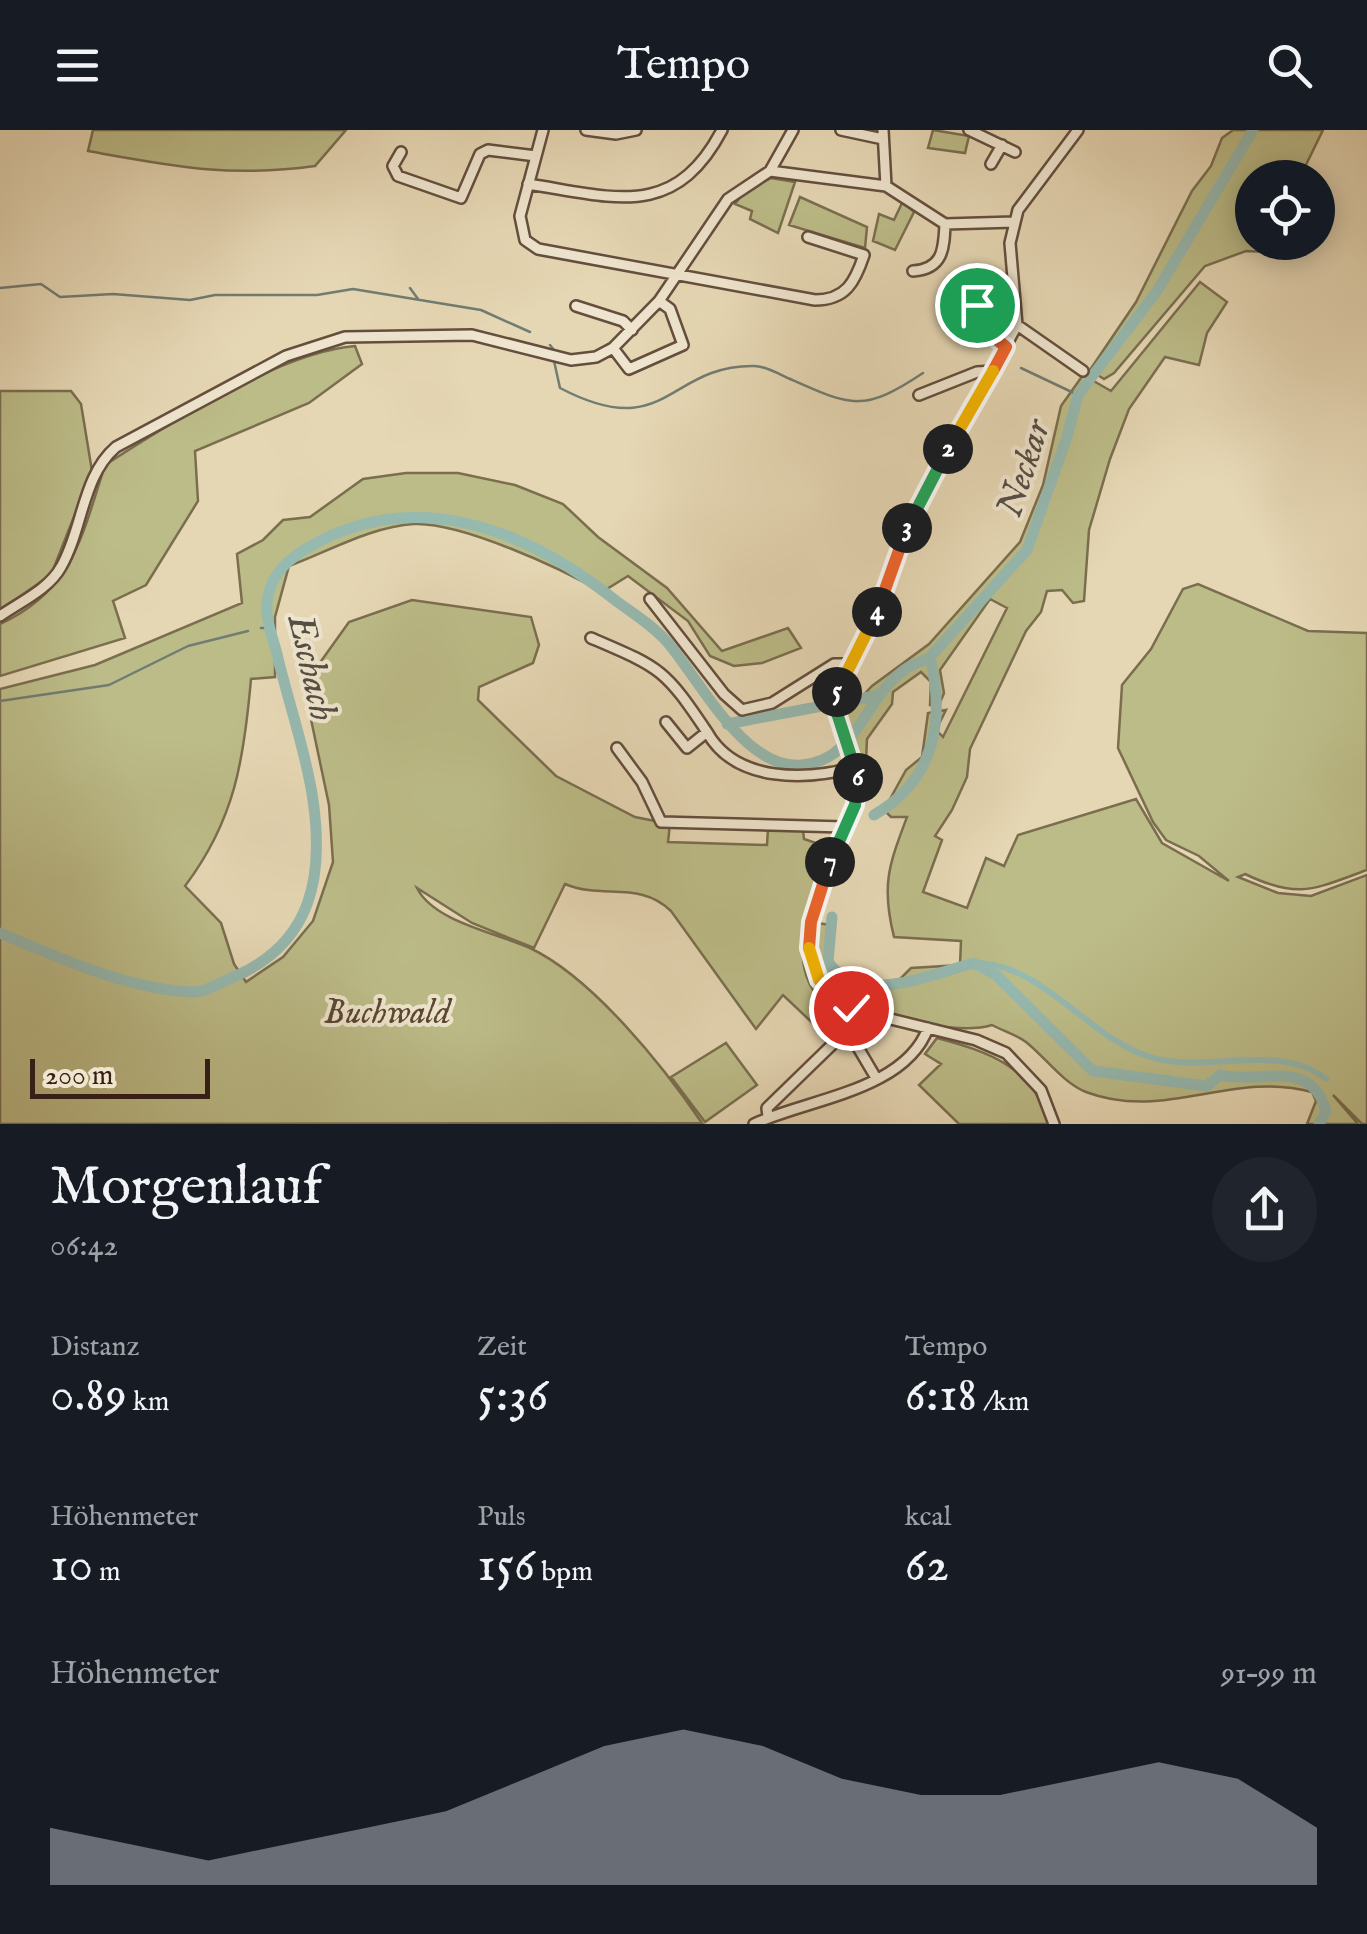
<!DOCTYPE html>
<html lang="de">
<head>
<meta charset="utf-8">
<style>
  body { margin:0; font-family:"IM FELL English",serif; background:#20242c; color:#f1f3f6; height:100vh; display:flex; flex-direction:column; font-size:38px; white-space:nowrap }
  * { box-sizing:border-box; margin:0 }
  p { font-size:32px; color:#9ea1a6 }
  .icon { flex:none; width:55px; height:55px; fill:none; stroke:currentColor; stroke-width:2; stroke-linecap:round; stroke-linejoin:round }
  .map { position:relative; height:994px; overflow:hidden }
  .drawer { display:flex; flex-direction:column; background:#171b24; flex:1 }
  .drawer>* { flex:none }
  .controls { position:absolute; left:1235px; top:30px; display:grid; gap:20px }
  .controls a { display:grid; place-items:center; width:100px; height:100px; border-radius:50%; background:#171b24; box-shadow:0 5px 25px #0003; font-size:50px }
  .scale { position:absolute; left:30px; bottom:25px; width:180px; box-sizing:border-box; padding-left:10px; border:5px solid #392016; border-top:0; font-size:28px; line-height:35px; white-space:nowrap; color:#392016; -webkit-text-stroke:8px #efe5ce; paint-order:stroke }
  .pin { position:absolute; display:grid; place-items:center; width:85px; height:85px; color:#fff; margin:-42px; border:5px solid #fff; border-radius:50%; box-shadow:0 2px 10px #0007 }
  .km { position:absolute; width:50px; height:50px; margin:-25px; border-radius:50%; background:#222; color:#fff; font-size:28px; line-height:50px; text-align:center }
  .round { display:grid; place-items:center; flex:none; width:105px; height:105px; border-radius:52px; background:#20242c }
  .headline { display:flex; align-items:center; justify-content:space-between; height:170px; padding:0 50px }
  h1 { font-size:55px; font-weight:600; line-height:75px }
  .figures { display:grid; grid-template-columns:repeat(3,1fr); gap:15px; height:170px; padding:10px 50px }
  .figures div { display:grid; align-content:center }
  .figures b { font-size:50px; font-weight:600 }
  .figures small { font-size:28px; font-weight:400 }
  .figures p { font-size:28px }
  .chart { height:280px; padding:20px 50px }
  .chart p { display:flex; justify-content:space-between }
  .chart svg { width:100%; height:180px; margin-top:10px; fill:#8c9099; opacity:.7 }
  header { display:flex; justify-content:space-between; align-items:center; height:130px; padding:0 50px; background:#171b24; font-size:45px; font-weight:600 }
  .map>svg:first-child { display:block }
  .green { fill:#bcbc88; stroke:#7a6e4f; stroke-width:2.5 }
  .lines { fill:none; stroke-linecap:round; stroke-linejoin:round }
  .stream { stroke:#717c72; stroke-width:2.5 }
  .canal { stroke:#96b9b0; stroke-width:6 }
  .river { stroke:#96b9b0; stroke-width:11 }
  .minor-casing { stroke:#644e3e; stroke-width:14 }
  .minor { stroke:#efe5ce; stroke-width:9 }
  .split-1-casing { stroke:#fff; stroke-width:20 }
  .split-2-casing { stroke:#fff; stroke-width:20 }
  .split-3-casing { stroke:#fff; stroke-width:20 }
  .split-4-casing { stroke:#fff; stroke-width:20 }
  .split-5-casing { stroke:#fff; stroke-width:20 }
  .split-6-casing { stroke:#fff; stroke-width:20 }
  .split-7-casing { stroke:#fff; stroke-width:20 }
  .split-8-casing { stroke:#fff; stroke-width:20 }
  .split-9-casing { stroke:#fff; stroke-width:20 }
  .split-1 { stroke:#f0652b; stroke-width:12 }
  .split-2 { stroke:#f5b400; stroke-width:12 }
  .split-3 { stroke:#22a559; stroke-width:12 }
  .split-4 { stroke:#f0652b; stroke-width:12 }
  .split-5 { stroke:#f5b400; stroke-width:12 }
  .split-6 { stroke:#22a559; stroke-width:12 }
  .split-7 { stroke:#22a559; stroke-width:12 }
  .split-8 { stroke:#f0652b; stroke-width:12 }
  .split-9 { stroke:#f5b400; stroke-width:12 }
  .labels { text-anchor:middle; stroke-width:8; stroke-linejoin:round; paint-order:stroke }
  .park-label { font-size:35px; font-style:italic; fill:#5a4732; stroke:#efe5ce }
  .water-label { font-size:38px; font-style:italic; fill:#554e44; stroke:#efe5ce }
</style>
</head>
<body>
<header><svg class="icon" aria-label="menu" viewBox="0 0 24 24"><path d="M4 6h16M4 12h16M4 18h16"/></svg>Tempo<svg class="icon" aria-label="search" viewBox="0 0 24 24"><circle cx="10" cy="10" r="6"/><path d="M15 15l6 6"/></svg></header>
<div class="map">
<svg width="1367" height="994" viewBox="0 0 1367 994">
  <rect width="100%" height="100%" fill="#e6d7b4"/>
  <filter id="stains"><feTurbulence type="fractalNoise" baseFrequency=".002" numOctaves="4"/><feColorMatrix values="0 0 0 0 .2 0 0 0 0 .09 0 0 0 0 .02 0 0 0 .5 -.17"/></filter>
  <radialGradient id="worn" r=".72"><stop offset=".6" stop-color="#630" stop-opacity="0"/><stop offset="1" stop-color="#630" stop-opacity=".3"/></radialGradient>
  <path class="green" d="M93 0H346L315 36C229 48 172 36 88 21Z
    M933 0 969 6 965 23 928 18Z
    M1233 0H1323L1300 47 1252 48V112L1272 113 1267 122 1246 121 1205 136 1114 243 1104 249 1090 240 1136 172 1192 61 1211 36 1222 8Z
    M771 48 795 52 778 103 750 89 752 81 735 74 744 62Z
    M800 67 867 97 865 118 789 95Z
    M903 71 914 82 895 120 873 111 879 84 894 90Z
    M1200 152 1227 172 1207 203 1199 235 1165 227 1129 279 1110 329 1089 400 1084 471 1073 473 1062 460 1047 461 1041 482 1026 501 970 619 967 647 952 680 935 706 942 710 923 762 967 778 986 728 1004 736 1018 705 1136 669 1162 713 1229 751 1199 726 1166 710 1153 692 1118 618 1122 555 1151 519 1183 459 1198 454 1308 501 1367 503V740C1314 759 1299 770 1245 744L1238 747 1278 763 1311 766 1367 745V994H1362L1333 965 1358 994H1307L1316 971 1312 962C1233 940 1165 992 1086 962 1063 953 1045 927 1026 912 1017 905 1003 901 992 895 951 908 842 880 820 840 813 826 815 808 817 793L831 795C822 850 852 859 900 849L911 838 960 835 961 811 894 807C881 755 889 735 907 687H891L884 680 906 640 922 627 928 583 946 580 936 600 943 607 1007 478 990 469 940 540 944 563 939 575H930L931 552 921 542 893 562 892 574 867 609 865 653 843 587 872 556 929 514 1020 412 1043 355 1061 276 1083 245 1111 261Z
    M355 216 362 234 309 273 195 321 198 371 146 455 113 471 125 508 0 546V494C74 460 82 405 105 335 169 294 280 222 355 216Z
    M0 261H71L81 274 92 341 51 445 0 480Z
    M406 343H458L515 355 563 374 598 407 667 458 722 521 788 498 801 518 762 533 734 536 710 526 688 491 628 446 602 462C560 438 461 392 414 394 373 396 327 422 289 436L275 487V547L251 549C244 629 235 690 185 756L221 793 234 834 246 852 283 827 313 791 333 732 329 675 308 575 314 541 349 492 412 470 531 487 539 515 533 533 479 557 478 570 556 646 635 687 670 694 668 712 767 715 768 698 803 700 804 709 828 717C814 762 778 841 829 876 844 886 870 889 888 894L872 914 867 907 859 910C847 898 838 898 822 902L783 865 756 899 671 781C639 750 603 770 565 754L534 818 472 793 417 758C434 792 497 803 530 818 593 848 663 936 702 993L0 994V559L95 535 242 473 237 424 263 410 283 390 310 387 363 349Z
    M937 908C990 922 1033 937 1050 994H959L919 955 941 934 925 924Z
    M726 913 757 955 705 992 671 947Z"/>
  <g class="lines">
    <path class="stream" d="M0 158 41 154 60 167 113 164 190 170 215 165H317L353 159 481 180 530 202
      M410 158 418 169
      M550 215 554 220
      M554 231 560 258C667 314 667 235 754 236 766 236 779 244 790 249 851 276 863 283 923 243
      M1021 238 1078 265
      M261 498H270
      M0 571 109 555 188 516 248 501"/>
    <path class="canal" d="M974 833C1042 833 1084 904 1147 926 1205 946 1276 910 1326 949"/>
    <path class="river" d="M727 594 880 565
      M874 685C933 651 946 593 930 527L1027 420 1067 307 1078 265 1157 161 1253 0
      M832 787 828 832C861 877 928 845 974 833L996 845 1093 941 1207 956 1220 945C1258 955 1311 926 1326 981L1319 994
      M0 803C60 828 128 860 194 862 207 862 223 851 236 846 312 812 324 747 313 670 306 621 288 572 277 524 273 508 265 489 267 472 270 447 284 433 304 420 412 354 524 398 615 470 632 483 654 496 668 513 699 549 745 641 802 635 857 630 864 569 903 541 910 535 921 532 930 527"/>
    <g class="minor-casing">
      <path id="minor" d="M543 0 520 86 525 110 538 119 815 170C846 170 855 152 864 125L808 107
        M586 0 616 4 636 0
        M841 0 883 9
        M883 0 886 56
        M969 0 1015 22
        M401 22 393 36 398 46 461 68 480 24 488 20 536 26
        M991 34 1002 15
        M770 41 793 0
        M528 54C613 67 674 91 722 0
        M913 141C943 139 944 119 945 94
        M576 176 623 191 632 200
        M971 184 984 173 985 200 1007 217
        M1017 195 1083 241
        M613 218 629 239 683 215 670 179 659 171
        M919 265 977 242 993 241
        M650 469 724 564 742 580 772 573 834 534H849
        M0 486C20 472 49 459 61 437 83 399 82 346 116 317L286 226 345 207 472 205 571 230 596 227 613 218 659 171 728 69 770 41 886 56 945 94 1014 92
        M591 508C661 538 664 538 707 602
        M666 592 687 618 707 602C736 654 808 650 856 637
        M617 618 642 652 661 692 844 697
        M768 987 767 978 838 909H853L876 948
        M754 994C807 969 905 961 928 898
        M1054 994 1041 960 1006 923 976 910 862 882 835 868 814 840 809 807 832 724 859 660 836 578 840 550 873 494 905 404 1017 195 1010 113 1018 80 1078 0"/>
    </g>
    <use href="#minor" class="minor"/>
  </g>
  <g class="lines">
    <g class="split-1-casing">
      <path id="split-1" d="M977 175 984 173 985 200 1006 217 993 241"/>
    </g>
    <g class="split-2-casing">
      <path id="split-2" d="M948 319 993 241"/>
    </g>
    <g class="split-3-casing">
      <path id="split-3" d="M907 398 948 319"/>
    </g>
    <g class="split-4-casing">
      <path id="split-4" d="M877 482 907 398"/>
    </g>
    <g class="split-5-casing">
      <path id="split-5" d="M837 562 877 482"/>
    </g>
    <g class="split-6-casing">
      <path id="split-6" d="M837 562 836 580 858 648"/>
    </g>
    <g class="split-7-casing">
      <path id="split-7" d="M830 732 855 675 858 648"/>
    </g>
    <g class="split-8-casing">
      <path id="split-8" d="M809 818 811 792 830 732"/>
    </g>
    <g class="split-9-casing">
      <path id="split-9" d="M809 818 819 850 851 878"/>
    </g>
    <use href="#split-1" class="split-1"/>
    <use href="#split-2" class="split-2"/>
    <use href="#split-3" class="split-3"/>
    <use href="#split-4" class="split-4"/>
    <use href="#split-5" class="split-5"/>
    <use href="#split-6" class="split-6"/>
    <use href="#split-7" class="split-7"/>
    <use href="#split-8" class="split-8"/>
    <use href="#split-9" class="split-9"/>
  </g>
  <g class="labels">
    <g class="park-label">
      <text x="387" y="893">Buchwald</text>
    </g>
    <g class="water-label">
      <text transform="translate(1022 338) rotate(-72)" y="13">Neckar</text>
      <text transform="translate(313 537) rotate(77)" y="13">Eschach</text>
    </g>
  </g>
  <rect width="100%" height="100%" filter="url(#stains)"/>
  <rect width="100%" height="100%" fill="url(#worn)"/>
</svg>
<div class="controls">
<a><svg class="icon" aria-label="locate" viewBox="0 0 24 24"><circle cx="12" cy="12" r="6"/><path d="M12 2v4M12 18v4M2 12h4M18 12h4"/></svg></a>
</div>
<div class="scale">200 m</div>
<div class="pin" style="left:977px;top:175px;background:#1e9e55"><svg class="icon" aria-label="arrive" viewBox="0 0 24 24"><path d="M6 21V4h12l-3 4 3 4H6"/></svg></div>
<div class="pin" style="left:851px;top:878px;background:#d93025"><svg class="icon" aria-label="check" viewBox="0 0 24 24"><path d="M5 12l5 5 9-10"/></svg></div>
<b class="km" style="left:948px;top:319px">2</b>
<b class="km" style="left:907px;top:398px">3</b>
<b class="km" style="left:877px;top:482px">4</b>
<b class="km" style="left:837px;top:562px">5</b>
<b class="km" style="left:858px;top:648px">6</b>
<b class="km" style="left:830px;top:732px">7</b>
</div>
<section class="drawer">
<div class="headline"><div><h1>Morgenlauf</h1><p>06:42</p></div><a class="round"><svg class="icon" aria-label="share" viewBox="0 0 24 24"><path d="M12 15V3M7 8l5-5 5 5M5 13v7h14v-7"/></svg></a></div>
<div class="figures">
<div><p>Distanz</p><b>0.89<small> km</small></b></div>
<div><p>Zeit</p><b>5:36</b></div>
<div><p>Tempo</p><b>6:18<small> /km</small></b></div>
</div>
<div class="figures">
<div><p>Höhenmeter</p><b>10<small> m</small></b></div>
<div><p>Puls</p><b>156<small> bpm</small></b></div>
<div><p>kcal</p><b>62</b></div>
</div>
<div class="chart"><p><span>Höhenmeter</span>91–99 m</p>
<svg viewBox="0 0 160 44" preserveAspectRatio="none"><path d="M0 44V30L10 34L20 38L30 34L40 30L50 26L60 18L70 10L80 6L90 10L100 18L110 22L120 22L130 18L140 14L150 18L160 30V44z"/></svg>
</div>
</section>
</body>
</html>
